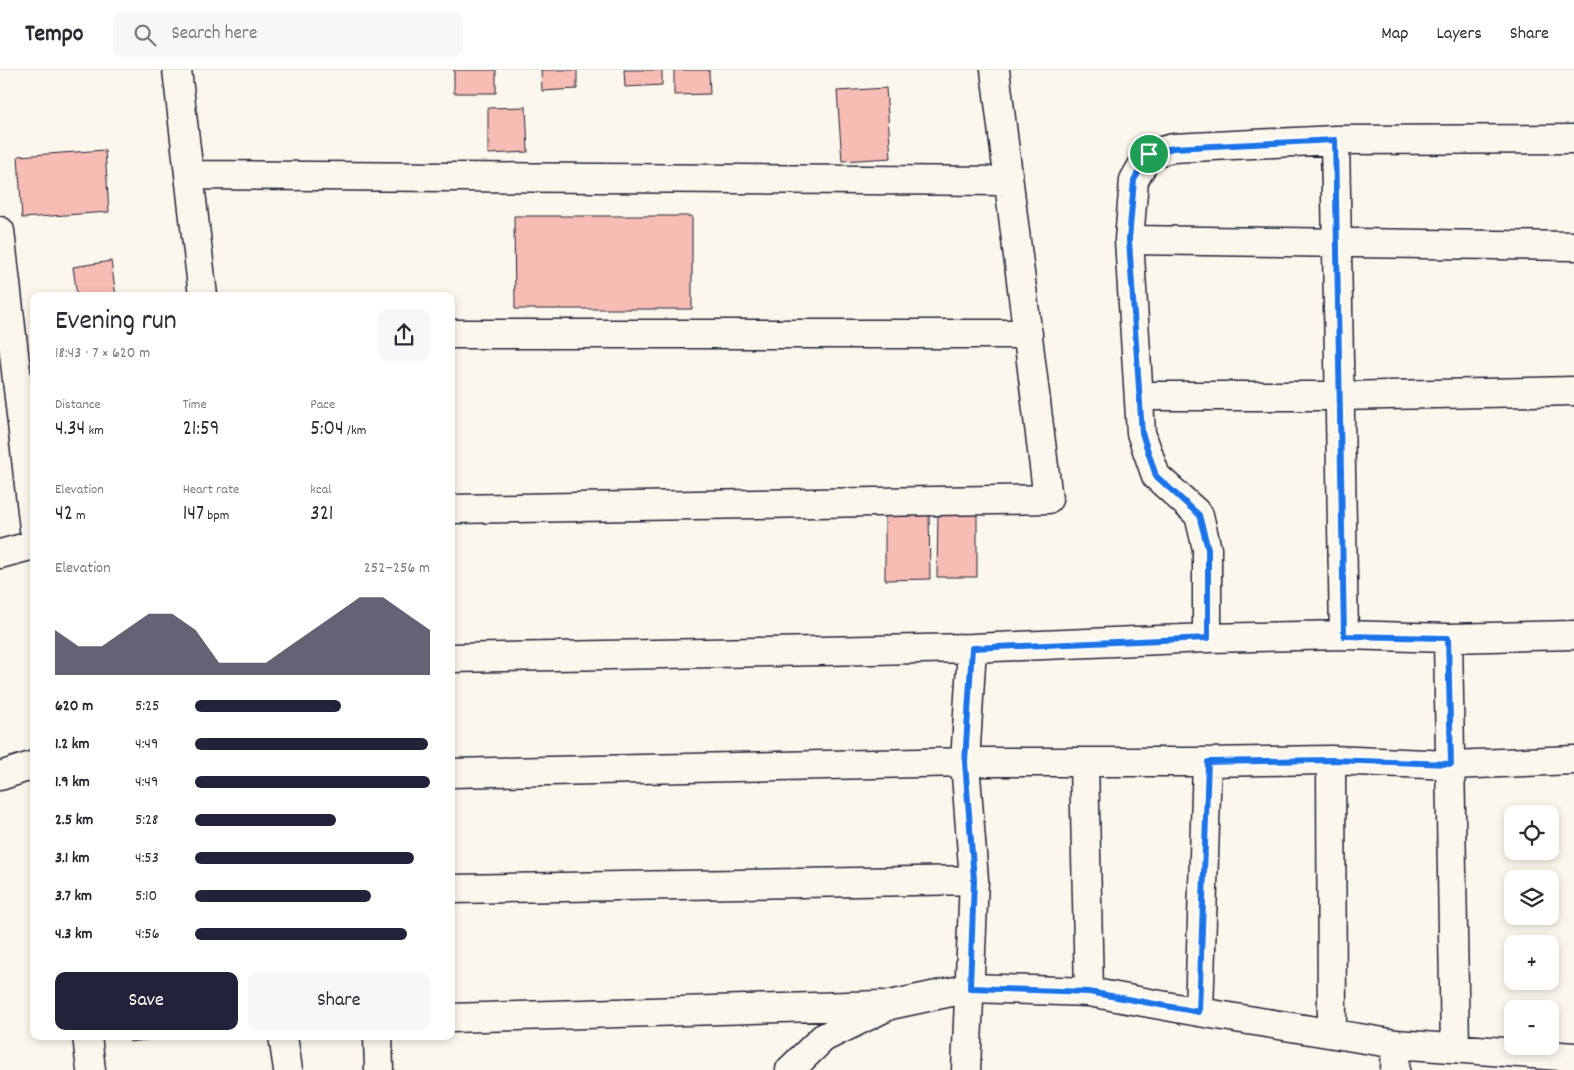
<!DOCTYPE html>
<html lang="en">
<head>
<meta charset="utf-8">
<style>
  body { margin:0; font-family:Dekko,sans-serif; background:#f7f7f7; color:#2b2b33; height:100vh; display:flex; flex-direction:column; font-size:19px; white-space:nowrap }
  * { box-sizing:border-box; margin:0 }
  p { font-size:16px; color:#7c7c81 }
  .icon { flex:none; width:28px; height:28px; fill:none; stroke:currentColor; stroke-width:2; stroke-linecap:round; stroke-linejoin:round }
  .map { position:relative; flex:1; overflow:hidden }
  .sheet { position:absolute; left:30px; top:222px; width:425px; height:748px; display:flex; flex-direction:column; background:#fff; border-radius:10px; box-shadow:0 2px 8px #0003 }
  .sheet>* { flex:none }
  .tools { position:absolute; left:1504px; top:735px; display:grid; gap:10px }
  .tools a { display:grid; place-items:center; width:55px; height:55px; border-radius:10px; background:#fff; box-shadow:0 2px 8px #0003; font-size:25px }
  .pin { position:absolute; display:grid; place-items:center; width:42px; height:42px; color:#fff; margin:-21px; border:2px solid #fff; border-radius:50%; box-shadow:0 1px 5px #0007 }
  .round { display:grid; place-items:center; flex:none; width:52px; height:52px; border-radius:10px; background:#f7f7f7 }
  .headline { display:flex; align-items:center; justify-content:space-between; height:85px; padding:0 25px }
  h1 { font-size:28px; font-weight:600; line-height:38px }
  .figures { display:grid; grid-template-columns:repeat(3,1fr); gap:8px; height:85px; padding:5px 25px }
  .figures div { display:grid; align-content:center }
  .figures b { font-size:21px; font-weight:600 }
  .figures small { font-size:14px; font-weight:400 }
  .figures p { font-size:14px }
  .chart { height:140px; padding:10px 25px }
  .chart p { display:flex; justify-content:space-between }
  .chart svg { width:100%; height:90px; margin-top:5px; fill:#22223b; opacity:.7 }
  .cta { display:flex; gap:10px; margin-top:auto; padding:10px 25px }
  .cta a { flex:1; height:58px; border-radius:10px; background:#22223b; color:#fff; font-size:20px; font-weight:600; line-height:58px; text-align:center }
  .cta a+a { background:#f7f7f7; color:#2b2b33 }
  ul { padding:0 25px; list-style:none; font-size:16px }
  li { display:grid; grid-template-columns:80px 60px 1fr; align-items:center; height:38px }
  li i { height:12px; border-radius:6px; background:#22223b }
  header { display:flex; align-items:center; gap:30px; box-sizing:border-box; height:70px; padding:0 25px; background:#fff; border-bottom:1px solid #e1e1e2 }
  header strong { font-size:24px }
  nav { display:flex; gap:28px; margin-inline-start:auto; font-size:18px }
  .search { width:350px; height:45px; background:#f7f7f7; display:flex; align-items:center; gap:12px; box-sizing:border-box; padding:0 18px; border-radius:10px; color:#7c7c81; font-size:19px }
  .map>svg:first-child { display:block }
  .building { fill:#f7bcb4; stroke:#22223b }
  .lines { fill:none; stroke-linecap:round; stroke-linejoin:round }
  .minor-casing { stroke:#22223b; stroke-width:31 }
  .minor { stroke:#fbf7ec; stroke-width:28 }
  .route-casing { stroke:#fff; stroke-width:10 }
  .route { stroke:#1a73e8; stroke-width:6 }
</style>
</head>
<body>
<header>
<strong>Tempo</strong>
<div class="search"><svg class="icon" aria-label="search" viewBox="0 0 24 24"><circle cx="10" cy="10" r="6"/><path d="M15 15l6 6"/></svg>Search here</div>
<nav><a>Map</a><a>Layers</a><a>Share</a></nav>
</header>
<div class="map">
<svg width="1574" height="1000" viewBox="0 0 1574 1000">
  <rect width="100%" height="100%" fill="#fbf7ec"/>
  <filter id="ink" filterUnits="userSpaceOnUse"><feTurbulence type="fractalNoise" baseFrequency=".02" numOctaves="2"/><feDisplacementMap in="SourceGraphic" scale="10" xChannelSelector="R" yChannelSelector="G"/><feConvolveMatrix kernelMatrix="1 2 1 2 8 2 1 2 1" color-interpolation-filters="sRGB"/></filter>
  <g filter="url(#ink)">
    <path class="building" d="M454 0H496V23H454Z
      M541 0H577V19L542 21Z
      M624 0H662V15L625 17Z
      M674 0H709L710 24 674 25Z
      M886 18 891 88 842 91 837 21Z
      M526 37 528 82 488 84V38Z
      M105 80 109 142 22 148 18 86Z
      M514 146H692V239H515Z
      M111 191 116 226H77L73 197Z
      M929 441 930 509 885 510V442Z
      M938 443H977V507H937Z
      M129 966H178L130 972Z"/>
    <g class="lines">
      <g class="minor-casing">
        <path id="minor" d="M177 0 203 226
          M1335 70 1344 565
          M190 105 1008 111
          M0 161 34 459
          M1129 170 1574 176
          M451 264H1028
          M1139 326H1339L1574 321
          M451 439 1048 429 995 0
          M0 484 34 475
          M1207 568V479L1199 445 1156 406 1141 363 1129 170 1134 110 1149 84 1173 78 1335 70 1574 69
          M1448 568 1455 978
          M451 588 972 578 1207 568 1344 565 1448 568 1574 565
          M1331 690 1332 963
          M1084 692 1089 922
          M451 703 965 692H1207L1331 690 1451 695 1574 690
          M0 706 34 695
          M451 819 974 810
          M1199 942 1207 692
          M451 948 882 935
          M87 966 91 1000
          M283 966 288 1000
          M378 966 379 1000
          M790 1000 823 968 890 935 970 918 1089 922 1199 942 1396 974 1574 987
          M966 1000 974 810 965 692 972 578
          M1395 1000 1396 974"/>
      </g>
      <use href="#minor" class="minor"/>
    </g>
  </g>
  <g class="lines" filter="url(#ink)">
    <g class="route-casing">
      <path id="route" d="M1335 70 1344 566 1448 568 1451 694 1331 690 1208 692 1199 942 1089 922 970 918 974 810 965 692 972 578 1208 568V479L1199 445 1156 406 1142 363 1129 170 1134 110 1149 84 1173 78Z"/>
    </g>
    <use href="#route" class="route"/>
  </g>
</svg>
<div class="tools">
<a><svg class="icon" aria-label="locate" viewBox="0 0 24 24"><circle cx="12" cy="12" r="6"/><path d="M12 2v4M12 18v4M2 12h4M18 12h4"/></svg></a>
<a><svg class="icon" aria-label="layers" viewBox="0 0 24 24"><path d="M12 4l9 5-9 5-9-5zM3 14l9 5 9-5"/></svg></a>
<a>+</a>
<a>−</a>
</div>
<div class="pin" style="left:1149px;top:84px;background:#1e9e55"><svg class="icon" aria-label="arrive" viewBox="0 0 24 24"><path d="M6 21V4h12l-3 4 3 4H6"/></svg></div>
<section class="sheet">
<div class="headline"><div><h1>Evening run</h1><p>18:43 · 7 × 620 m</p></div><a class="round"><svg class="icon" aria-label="share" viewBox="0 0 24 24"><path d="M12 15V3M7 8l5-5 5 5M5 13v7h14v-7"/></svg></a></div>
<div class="figures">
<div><p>Distance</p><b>4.34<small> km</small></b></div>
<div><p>Time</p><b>21:59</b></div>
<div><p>Pace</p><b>5:04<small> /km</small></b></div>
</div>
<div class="figures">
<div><p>Elevation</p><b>42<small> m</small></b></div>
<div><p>Heart rate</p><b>147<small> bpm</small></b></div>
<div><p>kcal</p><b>321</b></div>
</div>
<div class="chart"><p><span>Elevation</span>252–256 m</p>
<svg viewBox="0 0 160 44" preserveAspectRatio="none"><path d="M0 44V22L10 30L20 30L30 22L40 14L50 14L60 22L70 38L80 38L90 38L100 30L110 22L120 14L130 6L140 6L150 14L160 22V44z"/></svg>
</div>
<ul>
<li><b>620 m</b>5:25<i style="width:62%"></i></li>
<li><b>1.2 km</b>4:49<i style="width:99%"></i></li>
<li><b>1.9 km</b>4:49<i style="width:100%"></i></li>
<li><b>2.5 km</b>5:28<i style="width:60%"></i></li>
<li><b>3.1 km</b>4:53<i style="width:93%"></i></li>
<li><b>3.7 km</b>5:10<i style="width:75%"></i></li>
<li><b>4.3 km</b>4:56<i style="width:90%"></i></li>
</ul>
<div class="cta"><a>Save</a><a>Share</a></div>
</section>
</div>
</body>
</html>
